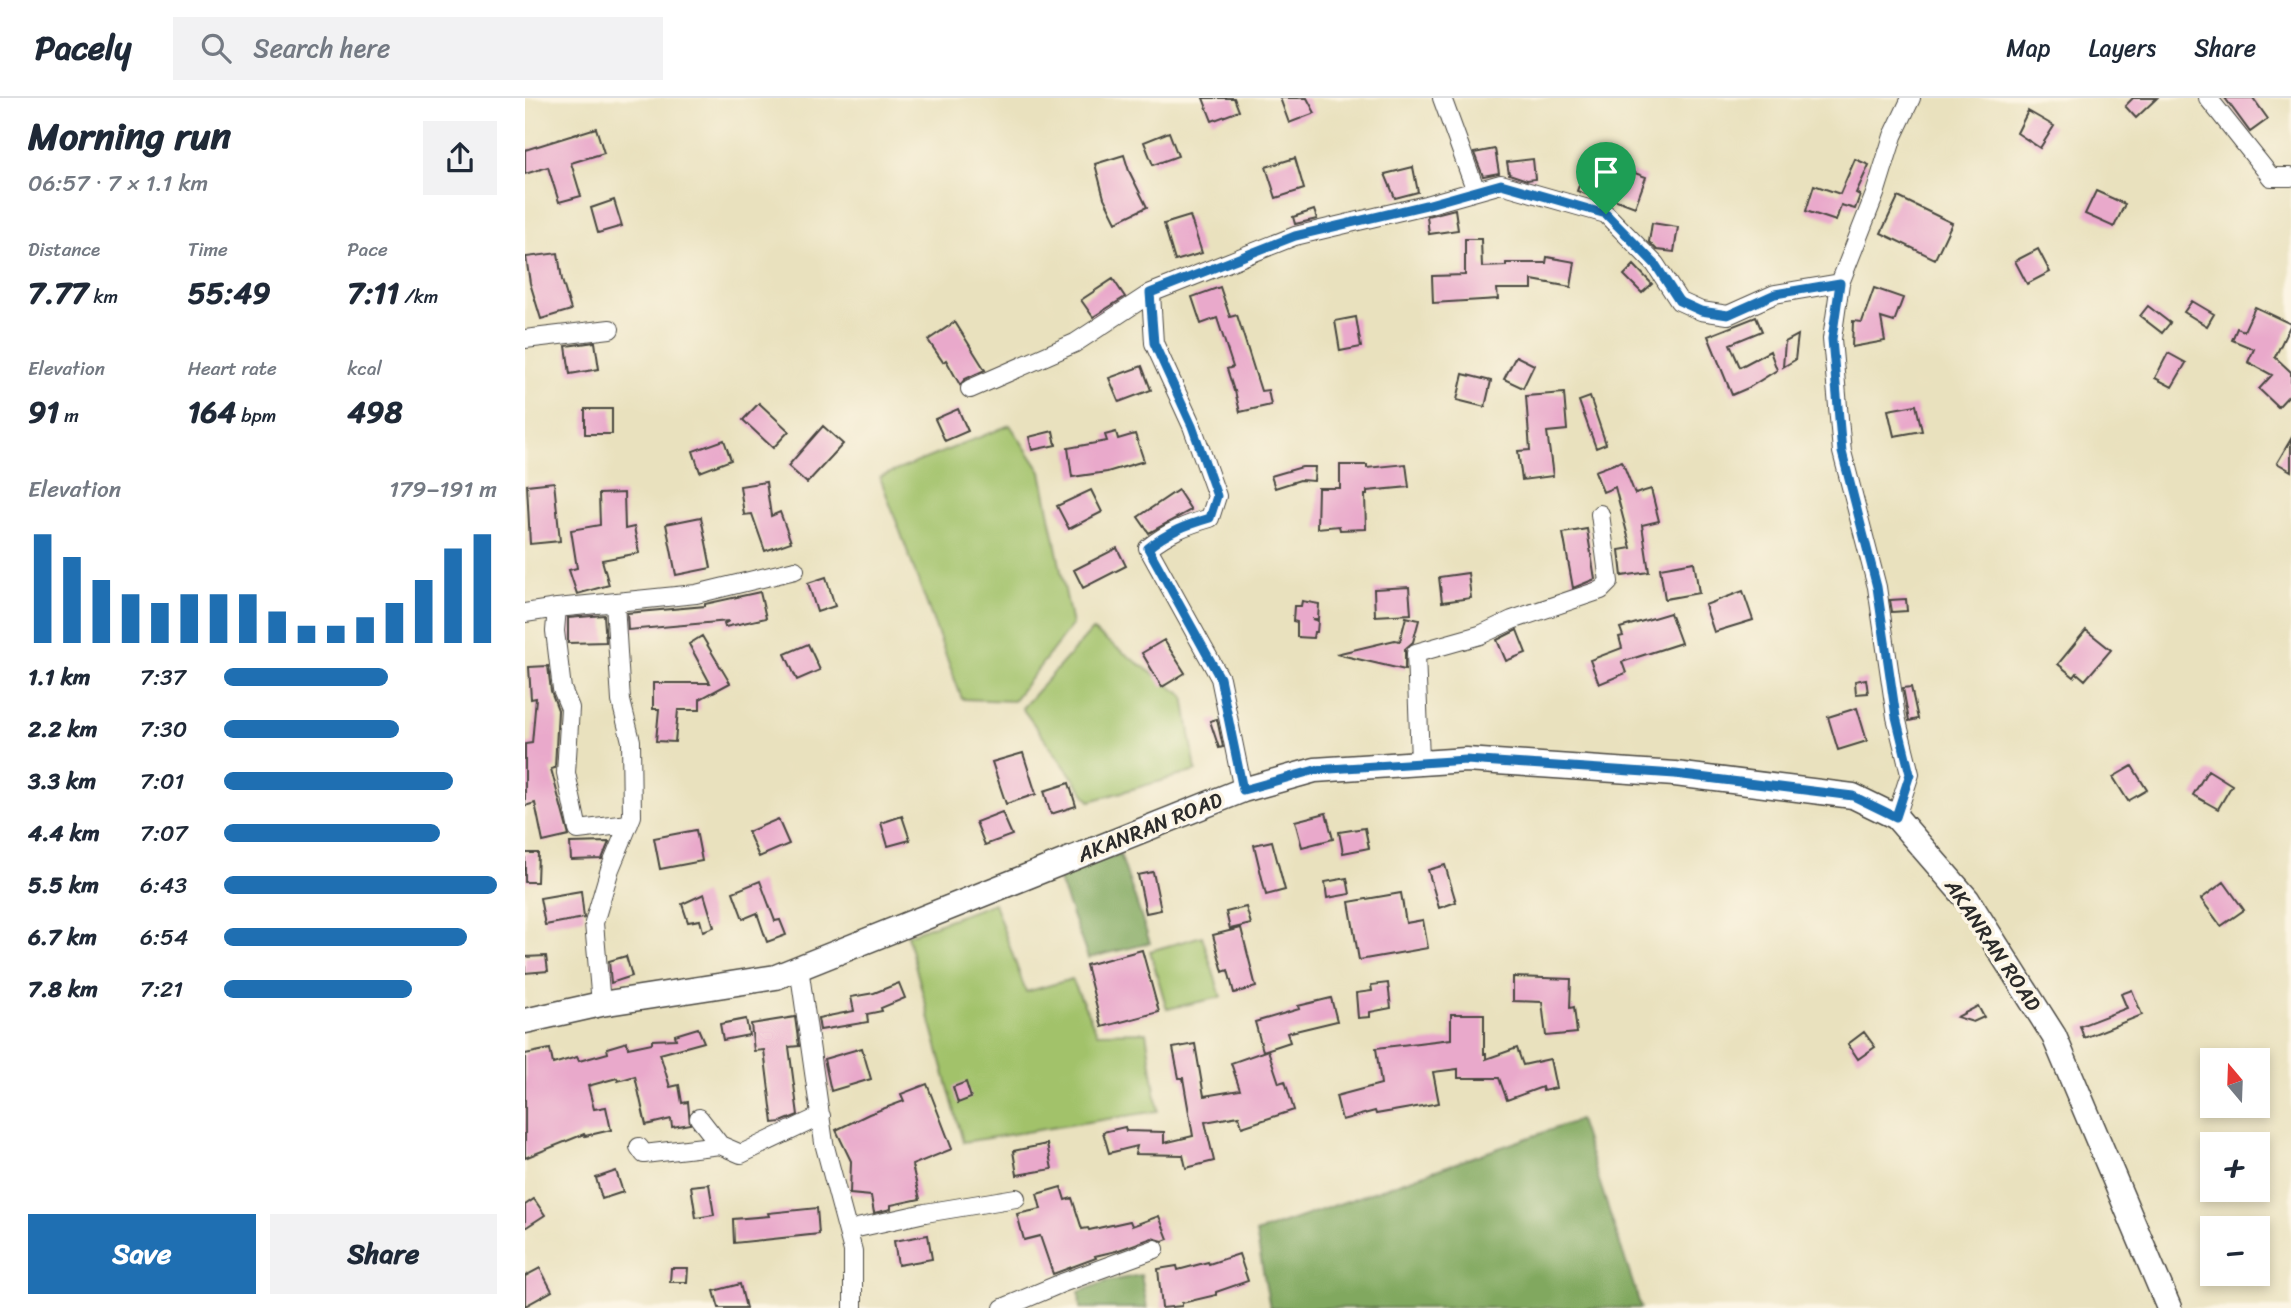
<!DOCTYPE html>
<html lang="en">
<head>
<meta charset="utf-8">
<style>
  body { margin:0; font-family:Sriracha,sans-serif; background:#f2f2f3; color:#1f2937; height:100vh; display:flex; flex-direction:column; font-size:26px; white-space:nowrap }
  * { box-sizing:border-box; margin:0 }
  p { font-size:23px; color:#747a83 }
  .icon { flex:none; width:38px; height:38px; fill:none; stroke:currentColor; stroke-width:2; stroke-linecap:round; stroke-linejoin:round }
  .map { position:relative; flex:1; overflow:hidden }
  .sheet { display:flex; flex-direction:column; background:#fff; width:525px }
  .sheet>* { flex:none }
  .needle { width:46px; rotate:341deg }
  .tools { position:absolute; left:1675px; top:950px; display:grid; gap:14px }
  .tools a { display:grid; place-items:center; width:70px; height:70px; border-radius:0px; background:#fff; box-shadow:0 4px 10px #0003; font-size:35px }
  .pin { position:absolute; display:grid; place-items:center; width:60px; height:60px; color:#fff; margin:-72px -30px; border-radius:50% 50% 50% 0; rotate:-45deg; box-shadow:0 0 7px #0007 }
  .pin .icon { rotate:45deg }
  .round { display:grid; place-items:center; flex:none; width:74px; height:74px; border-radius:0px; background:#f2f2f3 }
  .overview { display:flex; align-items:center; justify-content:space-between; height:119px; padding:0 28px }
  h1 { font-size:38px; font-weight:700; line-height:52px }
  .stats { display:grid; grid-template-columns:repeat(3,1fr); gap:10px; height:119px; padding:7px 28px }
  .stats div { display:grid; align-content:center }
  .stats b { font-size:30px; font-weight:700 }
  .stats small { font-size:19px; font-weight:400 }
  .stats p { font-size:19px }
  .chart { height:196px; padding:14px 28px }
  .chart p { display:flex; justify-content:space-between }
  .chart svg { width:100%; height:126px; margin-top:7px; stroke:#1f6fb2; stroke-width:6 }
  .primary-button { display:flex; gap:14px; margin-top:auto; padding:14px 28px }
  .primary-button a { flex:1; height:80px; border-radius:0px; background:#1f6fb2; color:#fff; font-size:28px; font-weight:700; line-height:80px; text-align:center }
  .primary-button a+a { background:#f2f2f3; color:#1f2937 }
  ul { padding:0 28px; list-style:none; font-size:23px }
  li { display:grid; grid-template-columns:112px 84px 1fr; align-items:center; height:52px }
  li i { height:18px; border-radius:9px; background:#1f6fb2 }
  header { display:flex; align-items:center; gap:42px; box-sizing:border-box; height:98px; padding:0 35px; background:#fff; border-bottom:2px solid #e0e1e3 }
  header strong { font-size:33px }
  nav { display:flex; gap:38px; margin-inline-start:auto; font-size:24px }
  .search { width:490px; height:63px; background:#f2f2f3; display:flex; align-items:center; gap:18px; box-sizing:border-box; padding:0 24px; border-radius:0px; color:#747a83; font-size:26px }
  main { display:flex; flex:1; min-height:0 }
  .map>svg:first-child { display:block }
  .green { fill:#a2c26b; stroke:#66764b; stroke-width:2 }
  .forest { fill:#81a85f; stroke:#566a45; stroke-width:2 }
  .building { fill:#e9a9cb }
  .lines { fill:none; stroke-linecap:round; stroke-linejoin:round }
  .street-casing { stroke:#484641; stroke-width:20 }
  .secondary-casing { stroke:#484641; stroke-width:27 }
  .street { stroke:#fff; stroke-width:18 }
  .secondary { stroke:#fff; stroke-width:24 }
  .route-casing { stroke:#fff; stroke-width:14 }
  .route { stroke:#1f6fb2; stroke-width:9 }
  .labels { text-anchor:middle; stroke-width:7; stroke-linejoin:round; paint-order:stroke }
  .street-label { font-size:21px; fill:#2b2b2b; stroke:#fcf5e5 }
</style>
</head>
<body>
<header>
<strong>Pacely</strong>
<div class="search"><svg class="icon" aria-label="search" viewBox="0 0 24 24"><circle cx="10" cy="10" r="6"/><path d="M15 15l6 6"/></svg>Search here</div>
<nav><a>Map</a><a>Layers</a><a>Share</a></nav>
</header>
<main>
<section class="sheet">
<div class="overview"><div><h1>Morning run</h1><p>06:57 · 7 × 1.1 km</p></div><a class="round"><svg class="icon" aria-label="share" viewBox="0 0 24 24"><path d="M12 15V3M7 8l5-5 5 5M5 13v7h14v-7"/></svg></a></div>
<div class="stats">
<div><p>Distance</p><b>7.77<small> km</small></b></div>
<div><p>Time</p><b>55:49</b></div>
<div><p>Pace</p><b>7:11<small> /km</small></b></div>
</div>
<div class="stats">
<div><p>Elevation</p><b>91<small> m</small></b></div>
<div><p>Heart rate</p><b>164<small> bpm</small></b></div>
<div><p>kcal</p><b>498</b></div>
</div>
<div class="chart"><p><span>Elevation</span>179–191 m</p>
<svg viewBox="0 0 160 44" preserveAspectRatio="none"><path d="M5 44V6M15 44V14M25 44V22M35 44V27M45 44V30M55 44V27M65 44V27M75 44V27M85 44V33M95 44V38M105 44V38M115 44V35M125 44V30M135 44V22M145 44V11M155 44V6"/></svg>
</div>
<ul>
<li><b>1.1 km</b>7:37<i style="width:60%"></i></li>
<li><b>2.2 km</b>7:30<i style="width:64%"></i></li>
<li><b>3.3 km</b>7:01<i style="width:84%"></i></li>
<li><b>4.4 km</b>7:07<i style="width:79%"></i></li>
<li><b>5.5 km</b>6:43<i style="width:100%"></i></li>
<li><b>6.7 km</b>6:54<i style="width:89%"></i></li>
<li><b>7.8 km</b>7:21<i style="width:69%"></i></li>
</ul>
<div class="primary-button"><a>Save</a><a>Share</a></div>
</section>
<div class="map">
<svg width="1766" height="1210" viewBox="0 0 1766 1210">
  <rect width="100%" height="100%" fill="#fcf5e5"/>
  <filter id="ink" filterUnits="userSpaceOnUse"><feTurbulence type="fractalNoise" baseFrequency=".0143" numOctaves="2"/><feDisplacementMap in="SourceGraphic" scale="14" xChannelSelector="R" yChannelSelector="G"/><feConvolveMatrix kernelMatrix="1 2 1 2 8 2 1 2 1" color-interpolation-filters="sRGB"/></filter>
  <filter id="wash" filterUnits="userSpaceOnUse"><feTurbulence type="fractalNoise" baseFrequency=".00686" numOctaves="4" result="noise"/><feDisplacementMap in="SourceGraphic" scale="28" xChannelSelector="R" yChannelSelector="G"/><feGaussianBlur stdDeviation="1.57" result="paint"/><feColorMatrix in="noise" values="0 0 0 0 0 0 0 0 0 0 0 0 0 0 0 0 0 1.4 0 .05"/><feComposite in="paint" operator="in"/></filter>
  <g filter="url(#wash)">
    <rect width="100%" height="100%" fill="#e9e1be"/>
    <path class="green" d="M485 327 516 374 547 527 488 603 437 601 355 379Z
      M567 532 659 598 671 673 565 703 497 610Z
      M469 805 501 894 547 881 572 935 621 934 633 1013 438 1044 382 837Z
      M677 838 696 899 642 911 625 853Z"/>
    <path class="forest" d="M595 756 625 845 563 860 532 777Z
      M1054 1022 1116 1210H745L731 1135Z
      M616 1177 622 1210H555L554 1194 580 1184Z"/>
    <g id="blocks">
      <path class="building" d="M678 0H709L714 13 687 23Z
        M755 0H782L790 15 764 25Z
        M1608 0H1632L1611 20 1600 8Z
        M1700 0H1728L1743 21 1725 34Z
        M1503 13 1529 28 1515 50 1492 35Z
        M71 30 79 55 46 65 56 98 34 104 23 69 0 76V52Z
        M644 34 653 58 628 67 619 44Z
        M970 51 974 75 958 78 949 55Z
        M599 57 604 73 622 109 591 124 579 100 570 66Z
        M770 60 779 91 751 100 741 69Z
        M1008 61 1010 81 1002 82 984 76 982 64Z
        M1064 61 1097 77 1099 71 1121 79 1110 109 1073 95 1071 100 1052 93Z
        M1330 61 1344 67 1331 95 1335 97 1330 111 1316 107 1311 123 1281 113 1289 87 1315 96Z
        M888 69 893 94 870 100 860 76Z
        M1571 93 1600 106 1589 129 1560 116Z
        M1373 99 1427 125 1410 161 1356 135Z
        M89 102 97 128 73 135 66 110Z
        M930 111 933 132 904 136 902 118Z
        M789 112 792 121 770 126 768 119Z
        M665 118 677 155 650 163 639 126Z
        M1127 125 1153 129 1149 154 1132 152 1124 144Z
        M940 141H956L957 169 981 168V165H1021L1022 159 1050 164 1046 189 1007 182V191H972L973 201 908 205 907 178 940 177Z
        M1513 151 1525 174 1502 186 1490 163Z
        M33 155 37 182 46 212 16 221 5 185 1 159Z
        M1109 167 1127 186 1117 195 1099 177Z
        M588 181 600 199 568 219 556 202Z
        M695 189 705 219 712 217 736 293 743 292 746 307 715 314 710 293H709L702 271 708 269 692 220 676 226 667 199Z
        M1349 190 1378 200 1369 224 1356 220 1360 243 1327 249 1328 223 1337 224Z
        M1667 203 1689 216 1682 228 1659 214Z
        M1623 208 1645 225 1637 235 1615 218Z
        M1730 209 1766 226 1750 259 1766 274V295L1753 309 1734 291 1747 277 1723 264 1729 251 1707 242 1712 230 1719 233Z
        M831 219 836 249 815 253 810 223Z
        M1231 219 1237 233 1205 246 1215 269 1245 253 1252 272 1223 290 1207 297 1183 238Z
        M430 224 460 272 440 281 435 287 421 262 418 264 403 242Z
        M1273 237 1270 262 1258 269 1260 244Z
        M70 244 74 271 45 276 41 248Z
        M1643 255 1661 265 1647 289 1630 280Z
        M991 258 1009 267 998 290 979 281Z
        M617 268 626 292 594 304 584 280Z
        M938 276 966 283 960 309 932 302Z
        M1039 295 1042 332 1022 334 1028 378 997 382 993 353 1005 352 1001 298Z
        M1065 299 1081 346 1071 350 1054 303Z
        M234 305 264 333 248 350 218 322Z
        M1391 307 1397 333 1369 338 1363 312Z
        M60 311H87V336H60Z
        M433 311 443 333 420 343 410 321Z
        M298 328 318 346 282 385 263 368Z
        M528 333 531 347 507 352 504 339Z
        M591 334 593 341 610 336 619 363 582 374 547 379 543 350 582 343 580 337Z
        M1766 341V373L1752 365Z
        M199 342 206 362 175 374 168 353Z
        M1097 363 1110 396 1126 391 1134 423 1117 427 1124 474 1097 478 1094 452 1106 450 1090 389 1078 394 1070 373Z
        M881 366 884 389 842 393V397H840L841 431 815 432 814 428 792 430 793 390H815V367H842V370Z
        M777 369H790L789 383 775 382 750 390 746 378Z
        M29 384 35 443 5 446 2 387Z
        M241 384 246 418 255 414 266 444 240 453 227 416 219 417 215 388Z
        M566 392 577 414 544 431 532 408Z
        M653 392 666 412 624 435 613 419Z
        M99 395 100 431 109 429 114 455 77 462 84 487 52 496 44 472 52 470 46 432 75 427 74 396Z
        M176 419 186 470 151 477 141 426Z
        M1062 431 1070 481 1048 490 1038 435Z
        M592 450 601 468 558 490 549 472Z
        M1169 464 1174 495 1140 501 1135 470Z
        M943 475 946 500 917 504 914 479Z
        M301 479 310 508 292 514 283 485Z
        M884 489 886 516 850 518 849 491Z
        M1218 493 1228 522 1189 534 1180 507Z
        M235 494 241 520 200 529 199 526 204 523 103 532 102 515 180 508V506Z
        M1381 501 1382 513 1367 514 1365 502Z
        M777 503 794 506 793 521H787L793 523 792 534H789L788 540 772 539V524L768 523 769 508H776Z
        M1145 515 1156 545 1097 564 1101 575 1074 586 1065 562 1097 550 1094 539 1098 538 1095 530Z
        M79 517 81 544 43 545V520Z
        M881 519 894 522 888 544 880 551V572L811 556 870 542 875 543Z
        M992 532 1001 555 981 563 972 542Z
        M1561 532 1586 552 1560 582 1552 575 1549 579 1533 566Z
        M177 538 205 585 175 601V612H153L150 644 131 643 134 611H128V585H185L164 546Z
        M639 542 660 575 637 589 617 555Z
        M283 546 295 572 272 582 260 556Z
        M23 568 26 593 33 612 30 670 26 671 44 738 18 744 10 705 0 708V646L7 645 11 600 6 601 4 569Z
        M1341 581 1343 595 1331 596 1330 583Z
        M1386 589 1393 621 1384 623 1378 590Z
        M1332 610 1342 643 1313 652 1303 619Z
        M692 621 698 649 694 650 685 623Z
        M498 655 511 696 481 706 467 664Z
        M1607 668 1622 692 1603 703 1588 679Z
        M1683 672 1707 687 1693 711 1668 697Z
        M544 685 551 708 526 716 519 693Z
        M477 714 487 737 460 747 451 724Z
        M801 715 808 741 777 749 770 723Z
        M377 718 385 742 363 748 356 725Z
        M253 721 264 746 234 759 223 734Z
        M840 730 844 750 818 755 814 734Z
        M171 732 177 763 135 771 129 740Z
        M747 743 760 792 741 797 729 747Z
        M84 744 77 761 46 762 45 745Z
        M0 755H13L12 784H0Z
        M920 767 931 804 914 810 903 772Z
        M628 774 636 812 621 815 613 777Z
        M822 780 825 796 802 800 800 784Z
        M235 783 250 823 255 822 261 837 242 844 232 815 218 821 208 794Z
        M1699 784 1719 812 1696 828 1676 801Z
        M56 793 59 820 20 827 15 800Z
        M876 795 881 825 898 822 903 850 834 862 824 804Z
        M179 796 189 829 178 833 175 822 163 824 157 806Z
        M721 809 726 826 705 831 701 814Z
        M716 830 731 889 709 895 703 872 698 874 688 837Z
        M617 852 634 914 577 929 561 867Z
        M21 858 23 873 0 875V859Z
        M101 858 107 878 86 885 84 863Z
        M988 879 1046 881 1045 910 1049 909 1052 935 1021 938 1017 904 988 903Z
        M374 885 380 900 356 910 357 913 342 916 343 924 295 932 293 920 329 913 326 899 349 895Z
        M863 885 866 910 845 914V919L833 920 831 895 847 893 846 887Z
        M1607 892 1617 917 1559 940 1555 928 1602 910 1596 896Z
        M806 900 812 923 762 935 765 944 738 953 730 924 774 911 773 908Z
        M1453 908 1459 919 1448 924 1432 919Z
        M926 916H959V956H961V961L992 950 998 967 1025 961 1031 990 1018 993 1017 989 982 1002 974 980H933V971L908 974 914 1005 851 1016 850 1013 817 1022 811 998 856 986 851 950 926 941Z
        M270 919 274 948 264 949 273 1017 256 1024 248 1025 239 952 229 953 226 926Z
        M221 921 224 937 198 942 195 926Z
        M173 930 179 944 135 956 145 989 154 987 157 1005 163 1004 165 1026 147 1029 146 1021 121 1027 110 978 93 983 92 980 63 988 69 1011 81 1009 86 1032 60 1038 59 1036 0 1060V956L25 951 28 966 52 959 54 963 83 955 82 950 102 944 103 950 127 945V942L151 941 150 937Z
        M1339 934 1350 949 1333 961 1323 946Z
        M670 946 679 998 715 992 706 965 743 952 754 985 760 983 769 1012 717 1029 714 1018 680 1024 689 1063 661 1070 658 1057 610 1056 612 1048 584 1055 578 1034 600 1029 601 1033 639 1034V1045L668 1038 658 980H654L648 950Z
        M337 950 346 981 306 993 299 961Z
        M441 984 446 1000 433 1005 428 989Z
        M402 986 427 1051 387 1067 395 1101 366 1107V1111L349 1115 346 1098 325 1096 326 1063 311 1032 344 1016 379 1003 376 996Z
        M522 1046 527 1071 492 1077 488 1053Z
        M91 1073 98 1094 77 1101 71 1080Z
        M184 1086 189 1117 171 1120 166 1088Z
        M536 1089 540 1102 547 1100 557 1131 563 1130 564 1132 605 1123 607 1128 634 1118 643 1141 638 1143 627 1140 591 1153 570 1158 571 1160 528 1176 515 1138 499 1142 492 1116 516 1111 512 1096Z
        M9 1101 20 1117 0 1130V1107Z
        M292 1110 294 1136 209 1145 208 1121 244 1118 243 1115Z
        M403 1137 407 1161 373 1167 369 1143Z
        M714 1156 723 1183 691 1194V1197L657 1205V1208L637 1210 633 1171 652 1168 653 1172 683 1164 684 1166Z
        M15 1170 27 1193 0 1208V1178Z
        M146 1170H163L162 1184H145Z
        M215 1186 221 1210H194L189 1193Z"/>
    </g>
  </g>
  <g filter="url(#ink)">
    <use href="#blocks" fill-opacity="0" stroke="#484641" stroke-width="2"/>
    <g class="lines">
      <g class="street-casing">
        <path id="street" d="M917 0 951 93
          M1683 0 1746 79H1766
          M0 241 85 231
          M445 291 550 245 626 195
          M32 510 30 533 37 591 45 610 41 675 53 732 104 726
          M0 515 32 510 171 496 270 472
          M895 663 891 555 955 537 987 522 1076 492 1084 484 1075 416
          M718 692 695 580 623 450C643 434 661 427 685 420L692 398 667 328 629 245 626 195 770 138 901 107 976 86 1081 116 1130 166 1154 203 1176 213 1203 217 1250 196 1315 185
          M1371 719 1385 676 1371 619 1352 489 1317 354 1307 241 1315 185 1350 96 1368 38 1386 0
          M274 869 299 1045 328 1153V1210
          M76 906 69 825 85 771 107 718 106 643 96 603 90 505
          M174 1020 195 1047 216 1056 296 1018
          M114 1049 119 1056 195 1047
          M323 1132 400 1115 491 1100
          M478 1210 537 1185 630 1151"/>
      </g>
      <g class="secondary-casing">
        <path id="secondary" d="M0 923 76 906 251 879 718 692 790 672 941 662 1150 676 1328 698 1371 719 1442 801 1529 938 1644 1210"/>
      </g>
      <use href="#street" class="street"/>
      <use href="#secondary" class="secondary"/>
    </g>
  </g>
  <g class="lines" filter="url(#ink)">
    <g class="route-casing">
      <path id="route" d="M976 86 1081 116 1130 166 1154 203 1176 213 1203 217 1250 196 1315 185 1307 241 1317 354 1352 489 1371 619 1385 676 1371 719 1328 698 1150 676 941 662 790 672 718 692 695 580 623 450C643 434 661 427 685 420L692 398 667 328 629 245 625 195 770 138 901 107Z"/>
    </g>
    <use href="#route" class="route"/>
  </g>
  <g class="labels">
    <g class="street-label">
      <text transform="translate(625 729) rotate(-22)" y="7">AKANRAN ROAD</text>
      <text transform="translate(1468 847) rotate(56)" y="7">AKANRAN ROAD</text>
    </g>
  </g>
</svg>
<div class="tools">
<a><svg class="needle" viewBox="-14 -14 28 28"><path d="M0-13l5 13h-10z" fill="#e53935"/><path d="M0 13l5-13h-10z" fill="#747a83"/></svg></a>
<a>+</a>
<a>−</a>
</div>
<div class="pin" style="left:1081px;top:116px;background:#1e9e55"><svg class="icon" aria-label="arrive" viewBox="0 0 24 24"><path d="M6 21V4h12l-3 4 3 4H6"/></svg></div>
</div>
</main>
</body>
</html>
